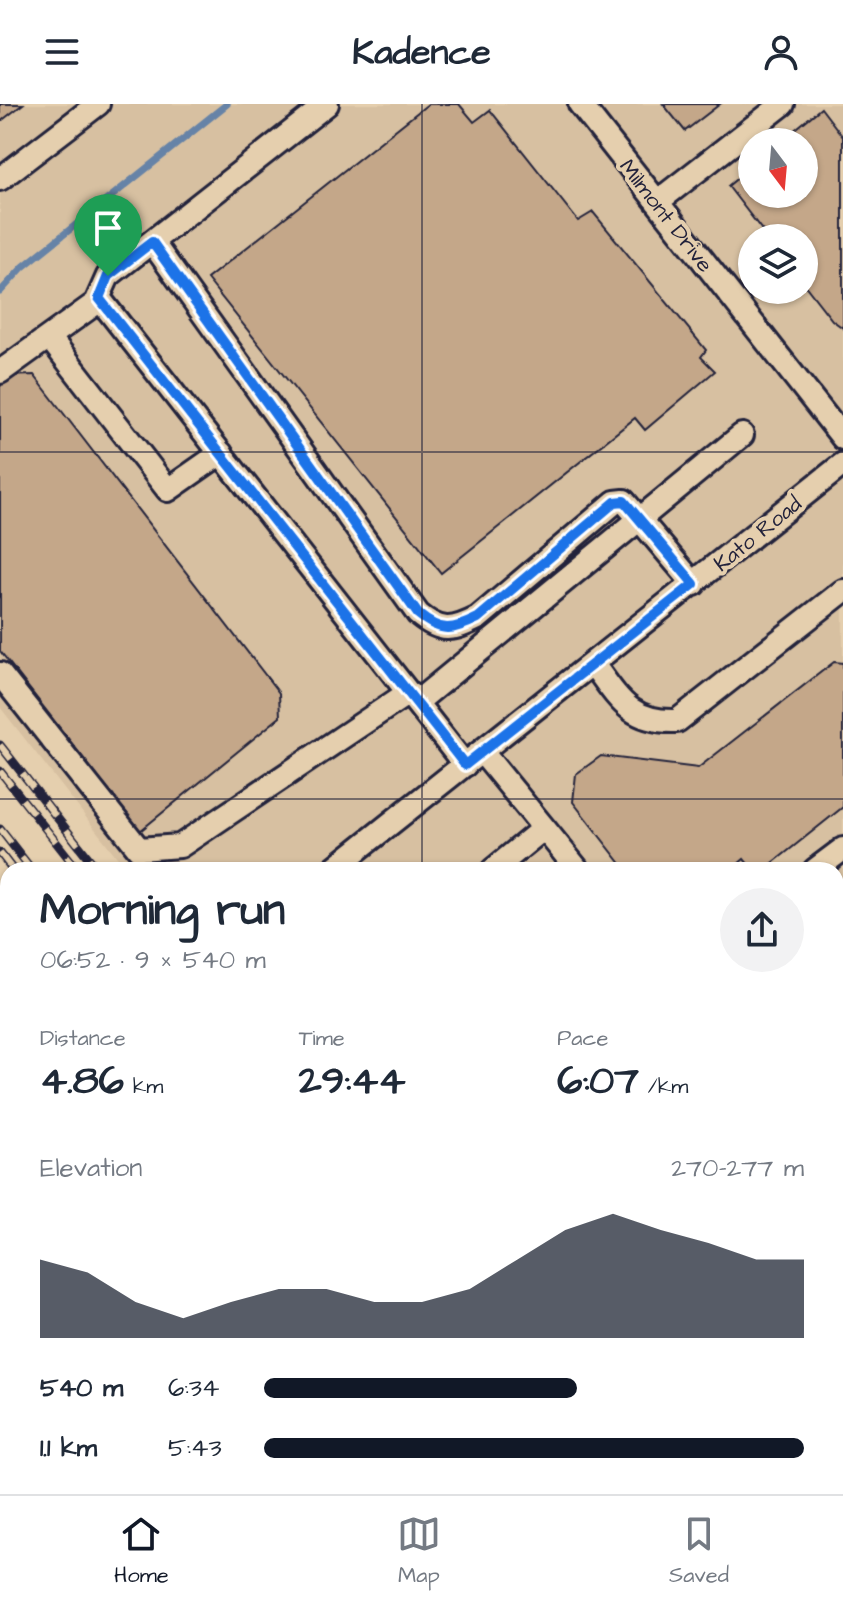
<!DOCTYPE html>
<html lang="en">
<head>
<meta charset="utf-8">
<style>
  body { margin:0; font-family:"Architects Daughter",sans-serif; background:#f2f2f3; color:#1f2937; height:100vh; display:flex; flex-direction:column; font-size:30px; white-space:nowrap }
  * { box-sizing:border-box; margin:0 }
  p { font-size:26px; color:#747a83 }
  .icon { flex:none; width:44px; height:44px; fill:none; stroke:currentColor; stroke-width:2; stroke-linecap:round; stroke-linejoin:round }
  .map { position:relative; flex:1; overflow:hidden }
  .details { position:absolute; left:0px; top:758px; width:844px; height:632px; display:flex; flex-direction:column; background:#fff; border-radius:24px 24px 0 0; box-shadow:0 2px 6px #0004 }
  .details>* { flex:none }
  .needle { width:52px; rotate:164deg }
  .buttons { position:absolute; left:738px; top:24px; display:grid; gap:16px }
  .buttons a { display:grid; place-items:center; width:80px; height:80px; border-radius:50%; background:#fff; box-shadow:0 2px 6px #0004; font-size:40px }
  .pin { position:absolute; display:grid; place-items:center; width:68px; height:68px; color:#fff; margin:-82px -34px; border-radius:50% 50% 50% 0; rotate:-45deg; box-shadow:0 0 8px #0007 }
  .pin .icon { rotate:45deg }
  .round { display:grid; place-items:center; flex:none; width:84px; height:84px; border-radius:42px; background:#f2f2f3 }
  .head { display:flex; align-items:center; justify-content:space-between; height:136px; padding:0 40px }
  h1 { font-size:44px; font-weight:700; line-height:60px }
  .stats { display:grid; grid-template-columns:repeat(3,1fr); gap:12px; height:136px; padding:8px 40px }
  .stats div { display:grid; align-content:center }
  .stats b { font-size:40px; font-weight:700 }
  .stats small { font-size:22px; font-weight:400 }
  .stats p { font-size:22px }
  .chart { height:224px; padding:16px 40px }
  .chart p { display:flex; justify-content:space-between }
  .chart svg { width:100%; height:144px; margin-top:8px; fill:#111827; opacity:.7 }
  ul { padding:0 40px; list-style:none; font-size:26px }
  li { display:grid; grid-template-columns:128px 96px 1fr; align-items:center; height:60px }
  li i { height:20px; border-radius:10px; background:#111827 }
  header { display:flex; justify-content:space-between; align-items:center; height:104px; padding:0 40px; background:#fff; font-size:36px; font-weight:700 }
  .tabs { display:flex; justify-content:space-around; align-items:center; height:112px; border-top:2px solid #e0e1e3; background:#fff; font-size:22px; color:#747a83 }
  .tabs a { display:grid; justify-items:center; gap:4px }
  .tabs .on { color:#111827 }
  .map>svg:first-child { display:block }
  .built { fill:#d7c0a1; fill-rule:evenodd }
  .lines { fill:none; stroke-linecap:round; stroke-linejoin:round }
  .stream { stroke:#6683a7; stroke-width:7 }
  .building { fill:#c4a789; stroke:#22223b; stroke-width:2 }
  .minor-casing { stroke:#22223b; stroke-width:28 }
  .minor { stroke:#e5cfae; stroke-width:22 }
  .rail-casing { stroke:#22223b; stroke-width:9 }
  .rail { stroke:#e5cfae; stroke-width:6; stroke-dasharray:18; stroke-linecap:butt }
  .route-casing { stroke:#fff; stroke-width:16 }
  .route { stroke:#1a73e8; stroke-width:10 }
  .grid { fill:none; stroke:#22223b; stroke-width:2; stroke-opacity:0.55 }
  .labels { text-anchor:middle; stroke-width:8; stroke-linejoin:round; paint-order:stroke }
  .street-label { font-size:22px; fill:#22223b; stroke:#e5cfae }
</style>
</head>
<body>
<header><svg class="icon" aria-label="menu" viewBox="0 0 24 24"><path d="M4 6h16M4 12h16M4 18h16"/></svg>Kadence<svg class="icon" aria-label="person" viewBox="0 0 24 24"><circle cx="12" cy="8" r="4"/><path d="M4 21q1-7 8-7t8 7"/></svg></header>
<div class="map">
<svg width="843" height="1390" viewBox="0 0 843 1390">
  <rect width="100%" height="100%" fill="#e5cfae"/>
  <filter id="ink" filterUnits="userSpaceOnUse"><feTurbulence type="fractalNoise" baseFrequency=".0125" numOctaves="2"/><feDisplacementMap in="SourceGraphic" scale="16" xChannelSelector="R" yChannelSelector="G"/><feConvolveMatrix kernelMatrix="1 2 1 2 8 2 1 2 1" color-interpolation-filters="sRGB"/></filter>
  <g filter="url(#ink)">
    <path class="built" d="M0 0H843V1390H0V1100L8 1093V1382H836V766H127L0 603ZM752 38H804V90H752ZM752 134H804V186H752Z"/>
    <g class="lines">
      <path class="stream" d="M0 188 23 163 227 0"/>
    </g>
    <path class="building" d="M0 0H23L0 18Z
      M428 0H459L474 18 490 6 578 117 593 108 706 246 701 253 715 267 645 326 635 314 441 469 207 175Z
      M663 0H720L685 27Z
      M821 4 843 33V224L832 216 804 180V134H768L728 82 752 62V90H804V38H780Z
      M34 271 279 589 280 613 140 727 0 547V283L7 272Z
      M834 558 843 559V703L764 766H753L744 755 731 766H626L573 698 576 670 601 652 698 664Z
      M843 799V914L836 920V804Z
      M8 875V902L0 893V882Z
      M0 903 8 912V926L0 930Z
      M843 1024V1126L836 1132V1030Z
      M50 1382H209L201 1390H57Z"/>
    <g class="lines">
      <g class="minor-casing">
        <path id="minor" d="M580 0 843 334
          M0 75 98 0
          M657 98 783 0
          M152 138 418 510C441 529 452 527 478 514L615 398 624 397 694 480
          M99 194 465 661
          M49 233 168 386 221 349
          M0 268 96 199 108 172 327 0
          M593 560C618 594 630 619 677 617L843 487
          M0 570 139 745 180 742 402 593H423L742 331
          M482 648 544 724 493 766
          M544 724 578 766
          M332 766 843 360
          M815 766 843 745
          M0 867 8 860
          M836 976 843 973
          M0 1026 8 1019
          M836 1180 843 1175
          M0 1182 8 1175
          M836 1214 843 1223
          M0 1268 8 1261
          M412 1382 419 1390
          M670 1382 676 1390
          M826 1382 832 1390
          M280 1390 290 1382"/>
      </g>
      <use href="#minor" class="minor"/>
      <g class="rail-casing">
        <path id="rail" d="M0 641 98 766
          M0 667 78 766
          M0 725 32 766
          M0 749 13 766
          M499 1382 505 1390
          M518 1382 524 1390
          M564 1382 571 1390
          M586 1382 592 1390"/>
      </g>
      <use href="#rail" class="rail"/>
    </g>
  </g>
  <g class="lines" filter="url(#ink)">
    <g class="route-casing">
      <path id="route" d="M152 138 418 510C441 529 452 527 478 514L615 398 624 397 694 480 465 661 99 194 108 172Z"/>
    </g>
    <use href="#route" class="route"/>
  </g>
  <path class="grid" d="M422 0V766M0 348H843M0 695H843M0 1042H8M836 1042H843M422 1382V1390"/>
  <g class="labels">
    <g class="street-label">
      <text transform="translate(667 111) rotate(52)" y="8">Milmont Drive</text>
      <text transform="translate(757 429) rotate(-39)" y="8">Kato Road</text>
    </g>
  </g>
</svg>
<div class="buttons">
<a><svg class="needle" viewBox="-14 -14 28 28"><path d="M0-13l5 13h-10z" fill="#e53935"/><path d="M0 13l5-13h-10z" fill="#747a83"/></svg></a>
<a><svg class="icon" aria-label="layers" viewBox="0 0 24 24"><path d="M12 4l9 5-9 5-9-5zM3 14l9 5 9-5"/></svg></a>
</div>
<div class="pin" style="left:108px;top:172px;background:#1e9e55"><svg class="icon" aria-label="arrive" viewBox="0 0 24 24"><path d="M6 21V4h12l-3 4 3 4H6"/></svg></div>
<section class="details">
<div class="head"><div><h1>Morning run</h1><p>06:52 · 9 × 540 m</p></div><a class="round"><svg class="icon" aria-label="share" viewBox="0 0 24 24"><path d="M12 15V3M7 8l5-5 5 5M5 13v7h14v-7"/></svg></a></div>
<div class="stats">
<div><p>Distance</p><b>4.86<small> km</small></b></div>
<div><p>Time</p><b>29:44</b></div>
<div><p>Pace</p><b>6:07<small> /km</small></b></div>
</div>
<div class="chart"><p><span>Elevation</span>270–277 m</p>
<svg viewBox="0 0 160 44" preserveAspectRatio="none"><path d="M0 44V20L10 24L20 33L30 38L40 33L50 29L60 29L70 33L80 33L90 29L100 20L110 11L120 6L130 11L140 15L150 20L160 20V44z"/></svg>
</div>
<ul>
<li><b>540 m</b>6:34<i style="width:58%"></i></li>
<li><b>1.1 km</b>5:43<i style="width:100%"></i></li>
</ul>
</section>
</div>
<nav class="tabs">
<a class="on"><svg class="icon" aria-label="home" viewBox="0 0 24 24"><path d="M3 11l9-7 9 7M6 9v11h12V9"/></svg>Home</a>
<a><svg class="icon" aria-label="map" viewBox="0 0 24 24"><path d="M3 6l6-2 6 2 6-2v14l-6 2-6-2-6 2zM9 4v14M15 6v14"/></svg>Map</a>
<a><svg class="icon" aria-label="saved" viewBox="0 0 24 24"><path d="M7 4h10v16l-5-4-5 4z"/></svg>Saved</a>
</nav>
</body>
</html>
